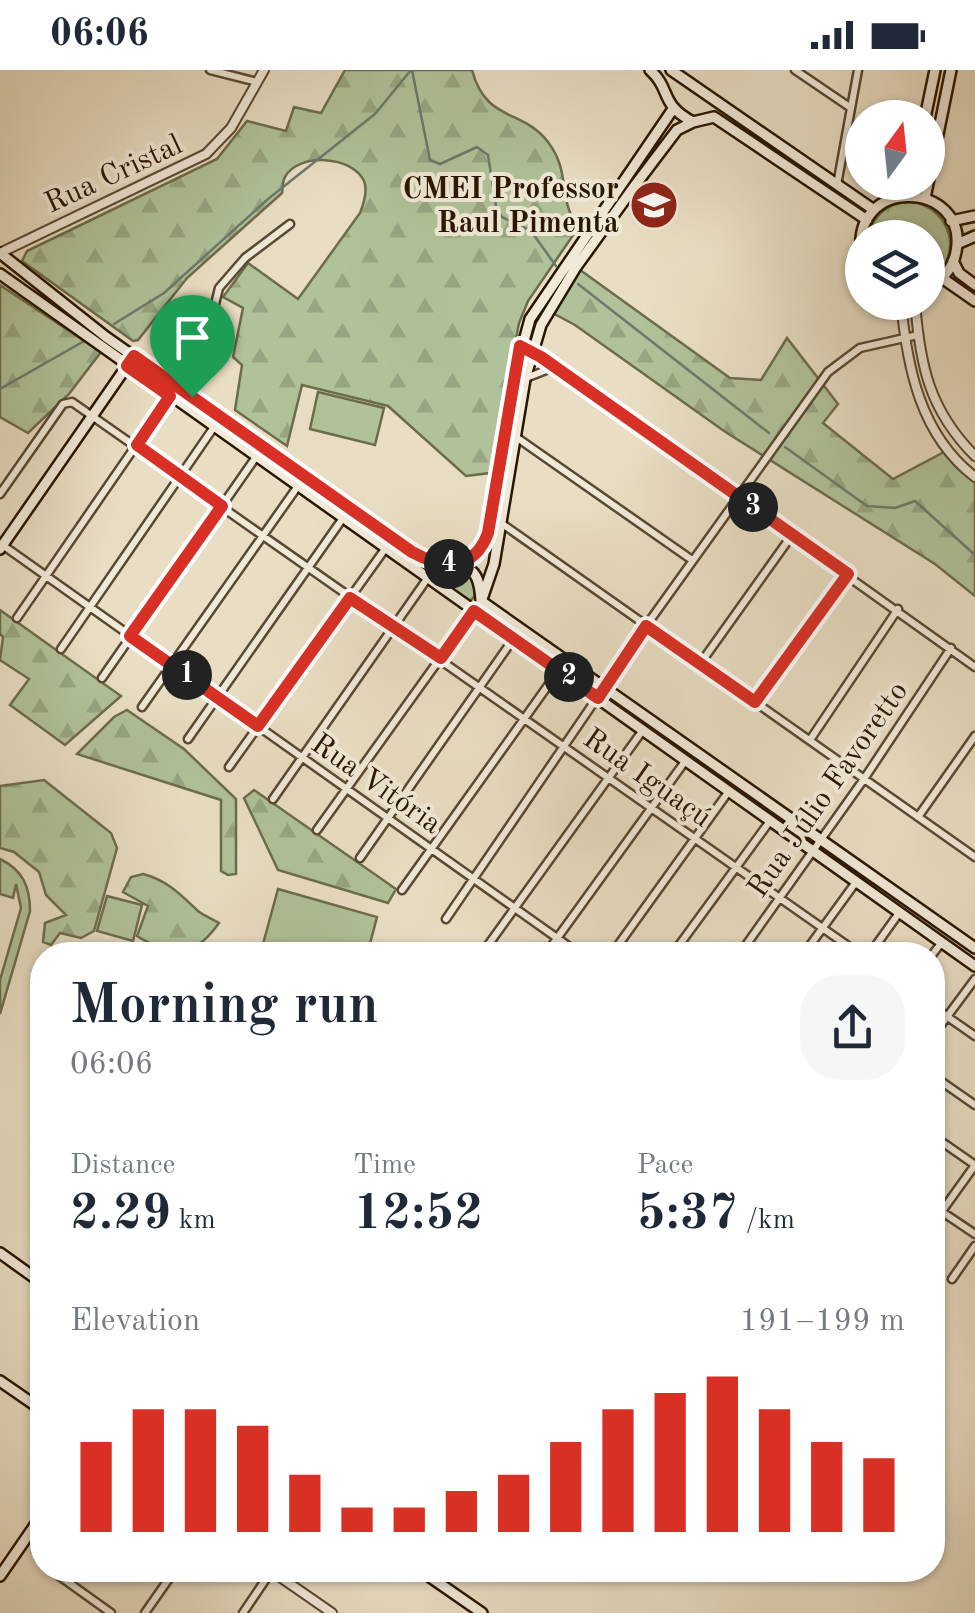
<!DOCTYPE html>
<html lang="en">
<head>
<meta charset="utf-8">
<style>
  body { margin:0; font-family:"Old Standard TT",serif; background:#f6f6f7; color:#1f2937; height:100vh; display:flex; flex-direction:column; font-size:38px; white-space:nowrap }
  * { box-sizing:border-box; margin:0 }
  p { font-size:32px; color:#747a83 }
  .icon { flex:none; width:55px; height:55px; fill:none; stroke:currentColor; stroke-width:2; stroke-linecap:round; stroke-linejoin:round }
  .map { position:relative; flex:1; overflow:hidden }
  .side { position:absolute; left:30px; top:872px; width:915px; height:640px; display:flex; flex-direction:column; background:#fff; border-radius:40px; box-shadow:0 2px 8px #0004 }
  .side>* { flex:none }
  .needle { width:65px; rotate:15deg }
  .buttons { position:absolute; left:845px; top:30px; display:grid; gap:20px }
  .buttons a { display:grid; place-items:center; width:100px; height:100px; border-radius:50%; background:#fff; box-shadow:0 2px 8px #0004; font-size:50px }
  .pin { position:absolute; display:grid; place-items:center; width:85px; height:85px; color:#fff; margin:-102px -42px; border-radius:50% 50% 50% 0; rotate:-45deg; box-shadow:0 0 10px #0007 }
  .pin .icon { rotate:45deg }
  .km { position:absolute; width:50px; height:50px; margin:-25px; border-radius:50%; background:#222; color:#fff; font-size:28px; line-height:50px; text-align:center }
  .round { display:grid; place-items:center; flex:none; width:105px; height:105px; border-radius:40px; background:#f6f6f7 }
  .head { display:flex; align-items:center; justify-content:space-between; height:170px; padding:0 40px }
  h1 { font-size:55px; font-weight:800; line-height:75px }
  .metrics { display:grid; grid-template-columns:repeat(3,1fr); gap:15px; height:170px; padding:10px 40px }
  .metrics div { display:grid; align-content:center }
  .metrics b { font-size:50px; font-weight:800 }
  .metrics small { font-size:28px; font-weight:400 }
  .metrics p { font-size:28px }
  .chart { height:280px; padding:20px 40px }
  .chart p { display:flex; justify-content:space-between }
  .chart svg { width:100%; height:180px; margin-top:10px; stroke:#d93025; stroke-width:6 }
  .status { display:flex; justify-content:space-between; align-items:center; height:70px; padding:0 50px; background:#fff; direction:ltr }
  .status svg { height:28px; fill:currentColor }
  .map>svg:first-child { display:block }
  .grass { fill:url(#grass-tufts); stroke:#6c6c4c; stroke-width:2.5 }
  .forest { fill:url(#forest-firs); stroke:#6c6c4c; stroke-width:2.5 }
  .pitch { fill:#b0c299; stroke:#6c6c4c; stroke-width:2.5 }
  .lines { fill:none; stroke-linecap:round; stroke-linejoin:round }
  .stream { stroke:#6b7a6e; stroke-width:2.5 }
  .minor-casing { stroke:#594831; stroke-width:11 }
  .tertiary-casing { stroke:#594831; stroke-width:12 }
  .secondary-casing { stroke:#291600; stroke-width:14 }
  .minor { stroke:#f1ead9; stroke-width:6 }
  .tertiary { stroke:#f1ead9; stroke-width:8 }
  .secondary { stroke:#f1ead9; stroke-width:9 }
  .route-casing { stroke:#fff; stroke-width:20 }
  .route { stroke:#d93025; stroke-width:12 }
  .labels { text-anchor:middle; stroke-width:8; stroke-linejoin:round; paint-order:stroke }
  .street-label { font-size:30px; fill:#291600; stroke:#f1ead9 }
  .poi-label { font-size:30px; font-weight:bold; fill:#291600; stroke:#f1ead9; text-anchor:end }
</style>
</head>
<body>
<div class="status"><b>06:06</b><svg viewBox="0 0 49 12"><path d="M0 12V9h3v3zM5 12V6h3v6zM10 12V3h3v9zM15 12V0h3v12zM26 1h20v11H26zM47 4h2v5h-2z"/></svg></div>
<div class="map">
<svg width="975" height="1543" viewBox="0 0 975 1543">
  <defs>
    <pattern id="grass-tufts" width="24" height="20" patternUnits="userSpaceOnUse" patternTransform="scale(2.5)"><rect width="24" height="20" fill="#b0c299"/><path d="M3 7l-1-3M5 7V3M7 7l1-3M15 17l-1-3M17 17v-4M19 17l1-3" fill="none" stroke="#97a682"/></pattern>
    <pattern id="forest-firs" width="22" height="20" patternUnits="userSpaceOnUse" patternTransform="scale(2.5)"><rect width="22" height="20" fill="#b0c299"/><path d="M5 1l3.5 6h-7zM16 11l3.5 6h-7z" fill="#97a682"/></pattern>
  </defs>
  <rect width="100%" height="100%" fill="#e9dec4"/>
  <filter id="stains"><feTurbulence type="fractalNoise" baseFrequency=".002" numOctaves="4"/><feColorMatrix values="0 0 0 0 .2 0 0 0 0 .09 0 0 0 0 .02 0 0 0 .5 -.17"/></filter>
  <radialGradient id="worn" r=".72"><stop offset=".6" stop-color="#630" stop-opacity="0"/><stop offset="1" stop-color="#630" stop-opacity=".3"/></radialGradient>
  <path class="grass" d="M910 131C953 138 965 188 928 211V168H867C873 145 887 133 910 131Z
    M451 498C468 502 475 506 477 524L470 531 438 509Z"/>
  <path class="forest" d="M345 0H472C486 53 522 38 548 72 572 104 556 124 578 158L528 231 519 253 490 403 466 406 388 336 302 315 287 376 235 340 242 295 233 287 243 238 223 227 248 193 298 229 360 143C364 133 368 121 364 111 353 86 298 82 285 107 282 112 283 118 282 123L187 208 138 270 133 271 22 191 27 181 217 89 247 51 286 61 294 37 321 43Z
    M576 197 730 308 761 310 787 268 838 334 823 353 893 409 946 381 975 407V526L935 494 724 361 575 255 547 240Z
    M0 215 101 282 69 324 28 363 0 347Z
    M0 540 121 626 65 675 10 635 29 609 0 590 3 567 0 564Z
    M127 640 184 679 236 729V804L228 805 221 801V730L77 684 114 647Z
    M44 710 111 763 117 778 94 861 81 868 60 863 51 875 43 872 45 853 66 845 46 825 39 802 14 782 0 778V716Z
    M254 720 396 819 388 833 278 800 244 728Z
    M143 804C167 810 181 825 198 841 204 846 213 849 219 853 206 871 194 882 171 883 159 876 147 873 137 866L148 836 123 822 131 807Z"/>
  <path class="pitch" d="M318 322 384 338 375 375 310 359Z
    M0 789C23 800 30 817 30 841L0 944V910L21 838 16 814 13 828 0 824Z
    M278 819 377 847 367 885H260Z
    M107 826 142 835 133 871 97 861Z"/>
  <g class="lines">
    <path class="stream" d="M412 0 430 90 440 94 477 77 488 85 496 136 502 147 531 161 556 196
      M578 214 769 363
      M114 254 164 223 268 129 375 44 411 0
      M0 319 86 270
      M785 377 867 436 895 438 915 431 975 485"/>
    <g class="minor-casing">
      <path id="minor" d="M210 0 257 12
        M795 0 851 38
        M837 115 858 0
        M520 276 554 297 526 308
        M554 297 975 597
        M192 327 219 218 245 188 290 154
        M516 367 692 490
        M0 424 63 334 72 332 861 885
        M501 453 975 787
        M1 474 581 885
        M17 548 170 326
        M61 579 214 357
        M700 594 792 465
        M102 608 256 387
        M755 632 848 504
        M142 637 298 416
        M188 669 343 448
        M810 670 898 539
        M229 697 385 479
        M273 729 427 509
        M918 747 975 666
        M317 760 474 541
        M360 788 514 568
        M402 820 559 600
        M446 849 646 556 828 302 860 278 918 265
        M486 878 643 660
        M545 885 686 690
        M611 885 729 721
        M672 885 770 751
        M739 885 864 709 951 578
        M803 885 856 812
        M869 885 899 843
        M932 885 942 872
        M932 936 975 966
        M932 967 975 909
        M932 1005 975 1035
        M932 1065 975 1095
        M932 1135 975 1164
        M932 1155 975 1095
        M952 1209 975 1176
        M51 1500 111 1543
        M70 1513 80 1500
        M145 1543 175 1500
        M243 1543 272 1500"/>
    </g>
    <g class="tertiary-casing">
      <path id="tertiary" d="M0 183 206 84 231 58 264 0
        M901 232C907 297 920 365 975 407
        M915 232C920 295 929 340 975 386
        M270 1500 332 1543"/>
    </g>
    <g class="secondary-casing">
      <path id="secondary" d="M650 0C672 20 659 34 693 52L714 47 867 150
        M671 0 874 140
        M925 48 935 0
        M925 128 951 0
        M951 151 975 146
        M957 174 975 166
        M0 183 106 267 412 482C421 487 432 495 442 495 472 496 479 499 481 531L975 878
        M862 186C848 105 970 110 956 182 953 198 942 210 928 217
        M953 191 959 203 975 215
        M0 204 975 896
        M942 208 975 231
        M0 479 129 293
        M459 494 480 479 488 463 515 304 530 249 673 39
        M482 529 494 494 525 309 541 255 576 197 636 114 677 60 693 52
        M0 1183 42 1213
        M0 1311 42 1340
        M420 1500 482 1543
        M0 1506 42 1445"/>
    </g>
    <use href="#minor" class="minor"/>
    <use href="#tertiary" class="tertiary"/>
    <use href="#secondary" class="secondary"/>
  </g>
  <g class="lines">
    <g class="route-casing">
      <path id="route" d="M520 276 541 287 848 504 755 632 646 556 598 628 474 541 441 588 350 528 258 656 130 566 222 436 137 375 170 326 127 296 134 286 412 482C443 499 474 501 488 463Z"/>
    </g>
    <use href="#route" class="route"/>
  </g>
  <defs>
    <g id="school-disc" transform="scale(2.5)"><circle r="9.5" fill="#8f2418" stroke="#f1ead9"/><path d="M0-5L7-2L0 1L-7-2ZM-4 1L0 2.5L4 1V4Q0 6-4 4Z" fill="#fff"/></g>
  </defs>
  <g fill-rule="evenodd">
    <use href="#school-disc" x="654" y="135"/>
  </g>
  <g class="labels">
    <g class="street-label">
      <text transform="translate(113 103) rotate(-25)" y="10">Rua Cristal</text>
      <text transform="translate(648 707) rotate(35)" y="10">Rua Iguaçú</text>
      <text transform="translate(377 713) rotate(35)" y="10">Rua Vitória</text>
      <text transform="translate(827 719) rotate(-55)" y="10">Rua Júlio Favoretto</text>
    </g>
    <g class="poi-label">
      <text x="619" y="128">CMEI Professor<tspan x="619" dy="34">Raul Pimenta</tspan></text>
    </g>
  </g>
  <rect width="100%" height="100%" filter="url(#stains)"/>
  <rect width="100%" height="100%" fill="url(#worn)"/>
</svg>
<div class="buttons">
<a><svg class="needle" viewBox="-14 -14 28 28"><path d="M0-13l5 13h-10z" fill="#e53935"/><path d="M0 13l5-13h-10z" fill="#747a83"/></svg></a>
<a><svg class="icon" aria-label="layers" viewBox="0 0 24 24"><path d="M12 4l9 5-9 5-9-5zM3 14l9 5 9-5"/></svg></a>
</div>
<div class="pin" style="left:192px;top:327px;background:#1e9e55"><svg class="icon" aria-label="arrive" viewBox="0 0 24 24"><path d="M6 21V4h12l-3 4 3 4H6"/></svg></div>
<b class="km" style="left:187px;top:605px">1</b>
<b class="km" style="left:569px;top:607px">2</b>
<b class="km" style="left:753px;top:437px">3</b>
<b class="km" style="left:449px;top:494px">4</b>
<section class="side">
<div class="head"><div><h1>Morning run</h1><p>06:06</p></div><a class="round"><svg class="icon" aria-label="share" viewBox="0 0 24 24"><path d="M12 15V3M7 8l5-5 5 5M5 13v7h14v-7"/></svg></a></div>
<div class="metrics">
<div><p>Distance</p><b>2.29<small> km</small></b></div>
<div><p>Time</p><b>12:52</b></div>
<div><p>Pace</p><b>5:37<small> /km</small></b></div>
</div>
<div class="chart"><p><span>Elevation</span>191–199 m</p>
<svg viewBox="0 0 160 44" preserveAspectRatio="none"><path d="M5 44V22M15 44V14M25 44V14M35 44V18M45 44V30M55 44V38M65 44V38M75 44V34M85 44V30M95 44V22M105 44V14M115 44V10M125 44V6M135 44V14M145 44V22M155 44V26"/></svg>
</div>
</section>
</div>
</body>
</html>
